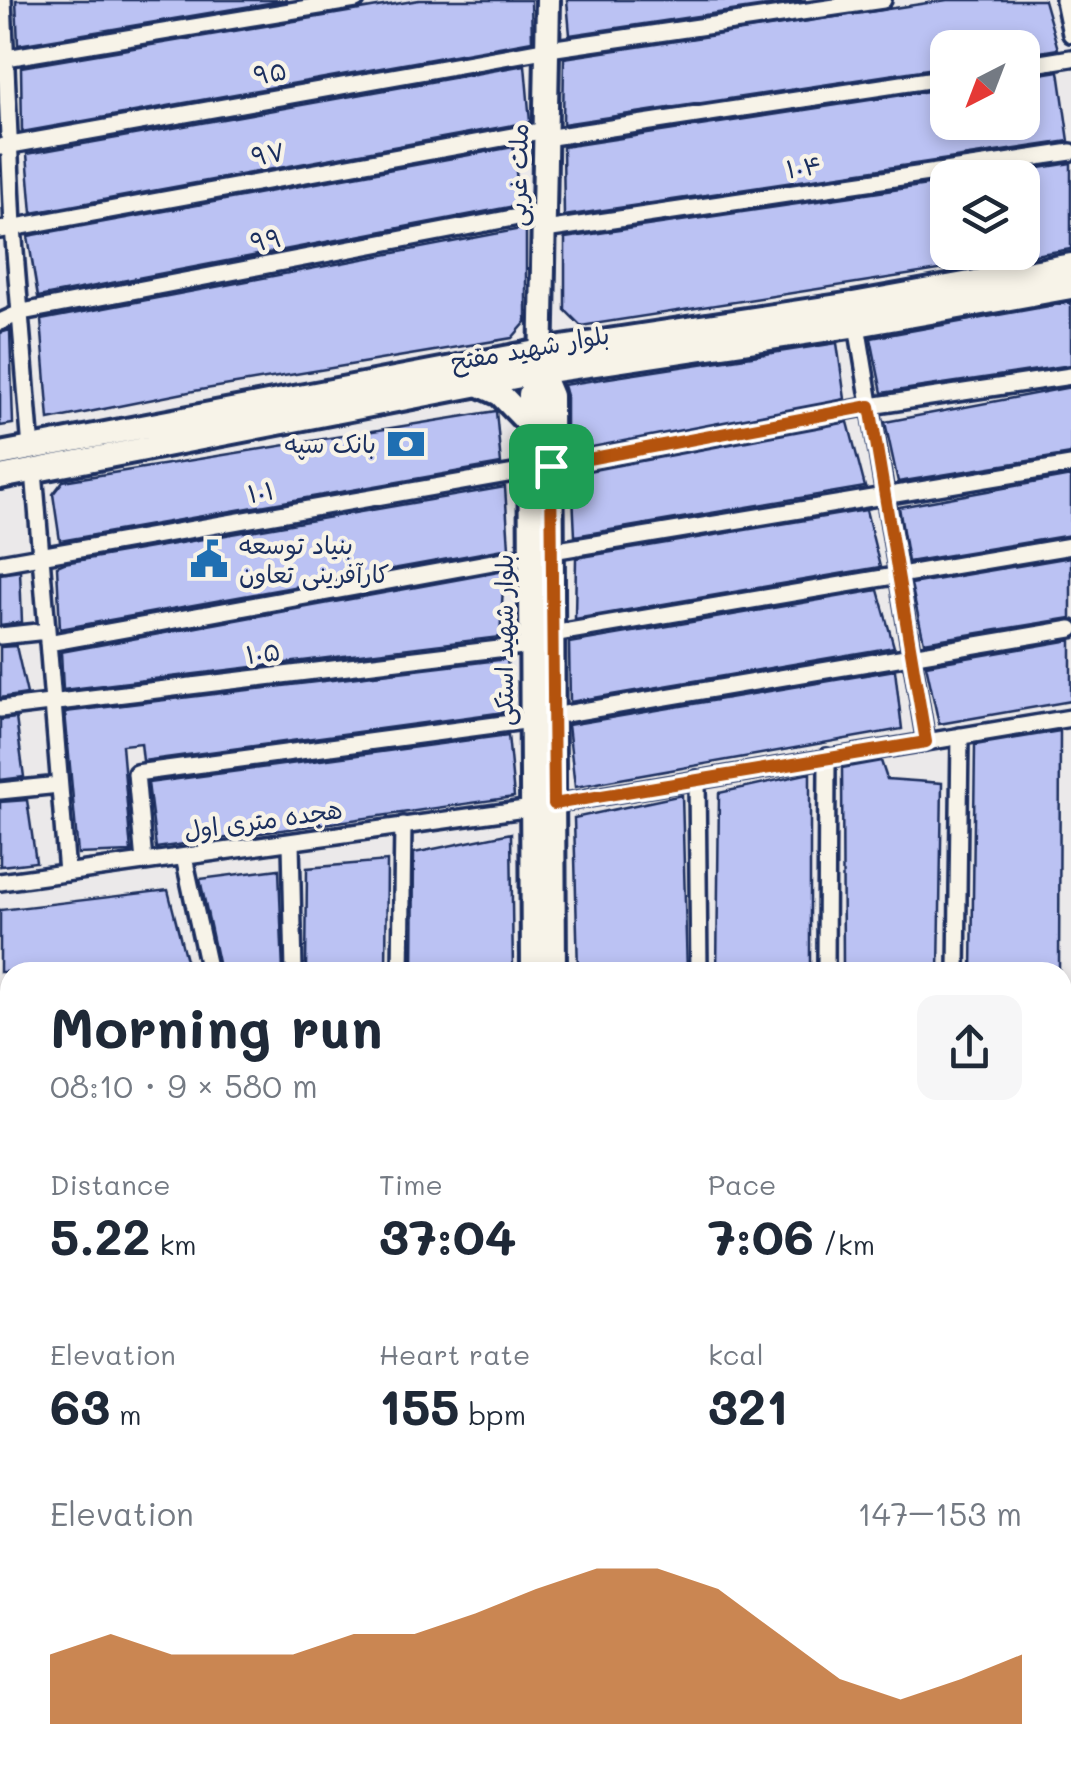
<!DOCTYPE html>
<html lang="en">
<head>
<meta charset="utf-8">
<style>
  body { margin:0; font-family:Mali,"Playpen Sans Arabic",sans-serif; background:#f6f6f7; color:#1f2937; height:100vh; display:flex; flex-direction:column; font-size:38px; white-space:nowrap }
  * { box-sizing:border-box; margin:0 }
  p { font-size:32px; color:#747a83 }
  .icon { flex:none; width:55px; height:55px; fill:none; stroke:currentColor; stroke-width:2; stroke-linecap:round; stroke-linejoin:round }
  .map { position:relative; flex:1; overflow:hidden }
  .side { position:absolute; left:0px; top:962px; width:1072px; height:812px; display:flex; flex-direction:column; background:#fff; border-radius:30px 30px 0 0; box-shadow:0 5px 15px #0003 }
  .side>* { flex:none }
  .needle { width:65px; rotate:222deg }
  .tools { position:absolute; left:930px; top:30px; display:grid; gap:20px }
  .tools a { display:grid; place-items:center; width:110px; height:110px; border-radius:20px; background:#fff; box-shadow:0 5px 15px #0003; font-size:50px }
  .pin { position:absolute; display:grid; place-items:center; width:85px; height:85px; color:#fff; margin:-42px; border-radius:20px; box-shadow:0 5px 15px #0006 }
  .round { display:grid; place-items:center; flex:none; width:105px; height:105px; border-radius:20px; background:#f6f6f7 }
  .summary { display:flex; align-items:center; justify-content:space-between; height:170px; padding:0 50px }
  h1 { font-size:55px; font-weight:700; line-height:75px }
  .figures { display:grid; grid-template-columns:repeat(3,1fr); gap:15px; height:170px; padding:10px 50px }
  .figures div { display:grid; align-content:center }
  .figures b { font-size:50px; font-weight:700 }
  .figures small { font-size:28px; font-weight:400 }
  .figures p { font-size:28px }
  .chart { height:280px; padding:20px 50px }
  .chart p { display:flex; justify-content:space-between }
  .chart svg { width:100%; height:180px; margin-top:10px; fill:#b45309; opacity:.7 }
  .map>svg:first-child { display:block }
  .green { fill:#b6df9b; stroke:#68877c; stroke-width:2.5 }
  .building { fill:#bbc2f3; stroke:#1b2f5e; stroke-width:2.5 }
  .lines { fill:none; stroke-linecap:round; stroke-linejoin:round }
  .minor-casing { stroke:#1b2f5e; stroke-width:22 }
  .tertiary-casing { stroke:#1b2f5e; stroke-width:28 }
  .secondary-casing { stroke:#1b2f5e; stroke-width:30 }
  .minor { stroke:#f7f3e8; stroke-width:15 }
  .tertiary { stroke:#f7f3e8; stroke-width:20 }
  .secondary { stroke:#f7f3e8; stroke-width:22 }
  .route-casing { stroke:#fff; stroke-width:20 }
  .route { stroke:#b45309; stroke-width:12 }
  .labels { text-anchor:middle; stroke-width:9; stroke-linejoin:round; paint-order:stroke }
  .street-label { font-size:25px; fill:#1b2f5e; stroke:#f7f3e8 }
  .poi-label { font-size:25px; fill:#1b2f5e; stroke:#f7f3e8; text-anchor:end }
</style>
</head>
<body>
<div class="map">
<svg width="1071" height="1774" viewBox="0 0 1071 1774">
  <rect width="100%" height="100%" fill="#ebe9ea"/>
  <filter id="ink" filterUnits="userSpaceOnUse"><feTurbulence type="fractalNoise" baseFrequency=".01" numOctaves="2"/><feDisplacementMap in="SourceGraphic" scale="20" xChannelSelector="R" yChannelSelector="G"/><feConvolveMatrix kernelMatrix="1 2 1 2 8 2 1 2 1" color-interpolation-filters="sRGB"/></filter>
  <g filter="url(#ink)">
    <path class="green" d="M1063 1515H1068L1071 1527V1688H1063Z"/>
    <path class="building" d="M16 0H287L18 45Z
      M419 0H531L532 41 22 132 21 67Z
      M567 0H806L570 35Z
      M947 0H1044L1058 49 1022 55V48H948V66L563 124 564 58Z
      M525 65 530 122 32 213 27 154Z
      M1059 71 1069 141 564 216 563 147 948 88V122H1022V77Z
      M513 147 520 205 38 297 28 236Z
      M1071 163V249L1022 257V178H976Z
      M948 182V252H1002L1003 260 581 326 565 310V238Z
      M526 228V322L512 338 194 391 49 420 41 320Z
      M1071 302V365L882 393 871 338Z
      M10 330 13 424 0 426V333Z
      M837 343 845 399 566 452V396L563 385Z
      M1071 387V454L898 482 885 422Z
      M496 411 501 464 60 541 53 494 63 481Z
      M848 422 865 487 575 536 572 474Z
      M1071 476V535L908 562 899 507Z
      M505 487 509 548 60 629 57 566 64 563Z
      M866 510 880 567 575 619 576 558Z
      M1071 557V618L924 642 911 584Z
      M20 571 22 622 0 625V574Z
      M504 571 500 637 63 690 61 652Z
      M878 590 894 647 570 702 569 643Z
      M1071 640V701L939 724 926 665Z
      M16 646 27 694 0 698V647Z
      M507 659 512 711 143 761 141 743 122 745 131 852 78 854 65 712Z
      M895 670 902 729 575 787 568 725Z
      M16 718 24 777 0 780V720Z
      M1060 731 1059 972H972L975 745Z
      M508 735 514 797 156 848 148 783Z
      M881 761 887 779 942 783 939 972H843L842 768Z
      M810 773V972H717L719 793Z
      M682 795 687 972H578L574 818Z
      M27 800 36 862 0 866V802Z
      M511 833 513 972H413L414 853Z
      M387 861 386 972H306L307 868Z
      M279 869 283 972H220L200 879Z
      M168 890 189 972H0V910Z"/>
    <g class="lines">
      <g class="minor-casing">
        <path id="minor" d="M3 0 13 227 31 449
          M1064 0 1071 34
          M0 59 356 0
          M1022 66 1071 58
          M545 138 948 77
          M0 147 549 49 883 0
          M0 230 546 130
          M545 230 1071 152
          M0 322 22 312 544 212
          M857 325 926 742
          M551 466 870 406 1071 376
          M34 471 67 873
          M552 551 1071 465
          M0 563 531 470
          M552 634 1071 546
          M0 636 47 631
          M48 643 531 555
          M0 709 531 645
          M553 716 1071 629
          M697 779 699 972
          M0 791 59 785
          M553 804 1071 718
          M291 843 294 972
          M184 857 209 972
          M144 862 136 773 532 720
          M0 882 532 808
          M401 972 403 825
          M826 972 827 757
          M957 972 960 736
          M0 1042 10 1041
          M0 1085 10 1084
          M1062 1101H1071
          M1062 1162H1071
          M0 1176 10 1175
          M0 1249 10 1247
          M0 1698 10 1696
          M97 1765V1774
          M206 1765V1774
          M306 1774V1765
          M407 1774V1765
          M708 1774V1765
          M845 1774V1765
          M981 1774V1765"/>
      </g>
      <g class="tertiary-casing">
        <path id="tertiary" d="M0 1552 10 1606
          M36 1765 38 1774"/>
      </g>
      <g class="secondary-casing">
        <path id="secondary" d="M548 0 541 372 551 396 554 972
          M478 384 500 394 531 426
          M0 454 542 351 853 304 1071 265
          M0 477 541 372 857 325 1071 287
          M533 972 530 394 541 372
          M536 1765V1774
          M559 1765V1774"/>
      </g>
      <use href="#minor" class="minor"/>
      <use href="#tertiary" class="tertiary"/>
      <use href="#secondary" class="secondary"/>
    </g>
  </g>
  <g class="lines" filter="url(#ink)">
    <g class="route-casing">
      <path id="route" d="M870 406 926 742 554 804 551 466Z"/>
    </g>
    <use href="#route" class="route"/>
  </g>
  <defs>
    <g id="bank-bare" transform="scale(3)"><path d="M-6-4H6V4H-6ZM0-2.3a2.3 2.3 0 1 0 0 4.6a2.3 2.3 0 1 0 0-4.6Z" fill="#1f6fb2" stroke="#f7f3e8" stroke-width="2.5" paint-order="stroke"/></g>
    <g id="civic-bare" transform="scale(3)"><path d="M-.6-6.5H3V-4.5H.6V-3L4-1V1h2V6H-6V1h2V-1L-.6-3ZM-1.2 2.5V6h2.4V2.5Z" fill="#1f6fb2" stroke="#f7f3e8" stroke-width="2.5" paint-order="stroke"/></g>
  </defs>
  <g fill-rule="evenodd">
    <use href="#bank-bare" x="406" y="444"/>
    <use href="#civic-bare" x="209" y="559"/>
  </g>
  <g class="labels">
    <g class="street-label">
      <text transform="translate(270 73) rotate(-10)" y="9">۹۵</text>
      <text transform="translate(268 154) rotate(-11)" y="9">۹۷</text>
      <text transform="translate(804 167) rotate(-8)" y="9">۱۰۴</text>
      <text transform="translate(518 175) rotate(-89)" y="9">ملت غربی</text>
      <text transform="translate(266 240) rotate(-11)" y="9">۹۹</text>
      <text transform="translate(530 348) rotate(-10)" y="9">بلوار شهید مفتح</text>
      <text transform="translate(261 492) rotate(-10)" y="9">۱۰۱</text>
      <text transform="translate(504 640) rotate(-90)" y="9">بلوار شهید استکی</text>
      <text transform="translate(263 653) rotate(-7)" y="9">۱۰۵</text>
      <text transform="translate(263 820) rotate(-8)" y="9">هجده متری اول</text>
    </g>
    <g class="poi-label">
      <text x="376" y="453">بانک سپه</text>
      <text x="239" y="554" text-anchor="start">بنیاد توسعه<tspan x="239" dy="29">کارآفرینی تعاون</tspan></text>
    </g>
  </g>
</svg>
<div class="tools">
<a><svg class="needle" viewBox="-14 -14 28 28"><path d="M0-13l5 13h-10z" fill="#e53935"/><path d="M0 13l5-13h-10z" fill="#747a83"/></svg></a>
<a><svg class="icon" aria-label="layers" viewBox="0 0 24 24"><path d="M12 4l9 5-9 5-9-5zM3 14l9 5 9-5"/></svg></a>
</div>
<div class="pin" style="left:551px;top:466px;background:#1e9e55"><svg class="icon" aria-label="arrive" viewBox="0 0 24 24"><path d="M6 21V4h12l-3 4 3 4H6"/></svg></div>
<section class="side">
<div class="summary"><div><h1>Morning run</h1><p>08:10 · 9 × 580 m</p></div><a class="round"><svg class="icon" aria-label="share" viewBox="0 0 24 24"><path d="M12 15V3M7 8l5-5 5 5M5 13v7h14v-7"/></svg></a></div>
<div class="figures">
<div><p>Distance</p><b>5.22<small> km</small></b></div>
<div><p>Time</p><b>37:04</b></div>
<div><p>Pace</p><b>7:06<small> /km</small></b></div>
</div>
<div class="figures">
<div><p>Elevation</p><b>63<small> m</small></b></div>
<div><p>Heart rate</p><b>155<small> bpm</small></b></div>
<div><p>kcal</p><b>321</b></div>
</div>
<div class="chart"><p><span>Elevation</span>147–153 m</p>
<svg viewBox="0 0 160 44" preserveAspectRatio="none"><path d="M0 44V27L10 22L20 27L30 27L40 27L50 22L60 22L70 17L80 11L90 6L100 6L110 11L120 22L130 33L140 38L150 33L160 27V44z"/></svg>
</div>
</section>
</div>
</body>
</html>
